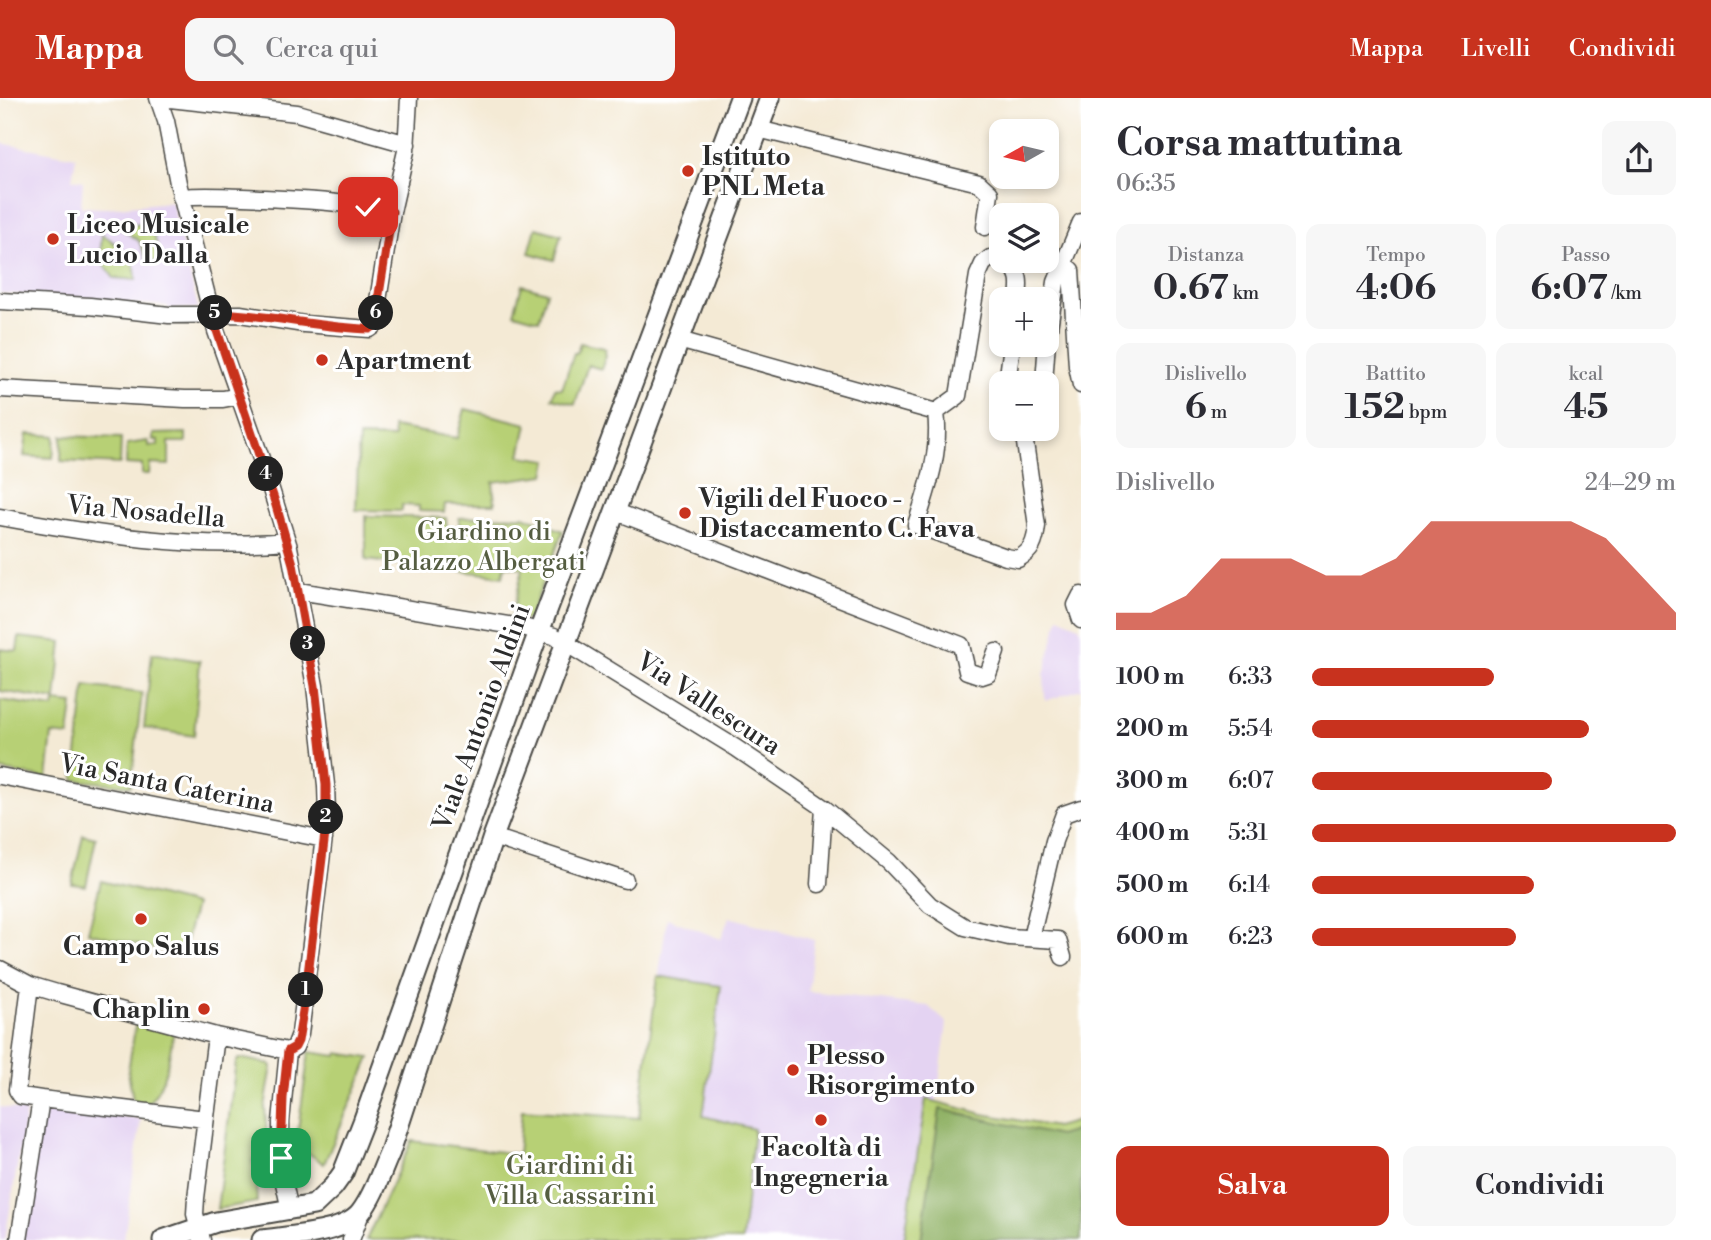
<!DOCTYPE html>
<html lang="it">
<head>
<meta charset="utf-8">
<style>
  body { margin:0; font-family:"Libre Bodoni",serif; background:#f7f7f7; color:#2b2b33; height:100vh; display:flex; flex-direction:column; font-size:26px; white-space:nowrap }
  * { box-sizing:border-box; margin:0 }
  p { font-size:23px; color:#7c7c81 }
  .icon { flex:none; width:38px; height:38px; fill:none; stroke:currentColor; stroke-width:2; stroke-linecap:round; stroke-linejoin:round }
  .map { position:relative; flex:1; overflow:hidden }
  .side { display:flex; flex-direction:column; background:#fff; width:630px }
  .side>* { flex:none }
  .needle { width:46px; rotate:262deg }
  .fabs { position:absolute; left:989px; top:21px; display:grid; gap:14px }
  .fabs a { display:grid; place-items:center; width:70px; height:70px; border-radius:14px; background:#fff; box-shadow:0 4px 10px #0003; font-size:35px }
  .pin { position:absolute; display:grid; place-items:center; width:60px; height:60px; color:#fff; margin:-30px; border-radius:14px; box-shadow:0 4px 10px #0006 }
  .km { position:absolute; width:35px; height:35px; margin:-18px; border-radius:50%; background:#222; color:#fff; font-size:19px; line-height:35px; text-align:center }
  .round { display:grid; place-items:center; flex:none; width:74px; height:74px; border-radius:14px; background:#f7f7f7 }
  .head { display:flex; align-items:center; justify-content:space-between; height:119px; padding:0 35px }
  h1 { font-size:38px; font-weight:800; line-height:52px }
  .figures { display:grid; grid-template-columns:repeat(3,1fr); gap:10px; height:119px; padding:7px 35px }
  .figures div { display:grid; align-content:center; border-radius:14px; background:#f7f7f7; text-align:center }
  .figures b { font-size:35px; font-weight:800 }
  .figures small { font-size:19px; font-weight:400 }
  .figures p { font-size:19px }
  .chart { height:196px; padding:14px 35px }
  .chart p { display:flex; justify-content:space-between }
  .chart svg { width:100%; height:126px; margin-top:7px; fill:#c8321e; opacity:.7 }
  .primary-button { display:flex; gap:14px; margin-top:auto; padding:14px 35px }
  .primary-button a { flex:1; height:80px; border-radius:14px; background:#c8321e; color:#fff; font-size:28px; font-weight:800; line-height:80px; text-align:center }
  .primary-button a+a { background:#f7f7f7; color:#2b2b33 }
  ul { padding:0 35px; list-style:none; font-size:23px }
  li { display:grid; grid-template-columns:112px 84px 1fr; align-items:center; height:52px }
  li i { height:18px; border-radius:9px; background:#c8321e }
  header { display:flex; align-items:center; gap:42px; box-sizing:border-box; height:98px; padding:0 35px; background:#c8321e; color:#fff }
  header strong { font-size:33px }
  nav { display:flex; gap:38px; margin-inline-start:auto; font-size:24px }
  .search { width:490px; height:63px; background:#f7f7f7; display:flex; align-items:center; gap:18px; box-sizing:border-box; padding:0 24px; border-radius:14px; color:#7c7c81; font-size:26px }
  main { display:flex; flex:1; min-height:0 }
  .map>svg:first-child { display:block }
  .built { fill:#e4d3f2 }
  .green { fill:#b7d075; stroke:#717e50; stroke-width:2 }
  .forest { fill:#91b266; stroke:#5e6e48; stroke-width:2 }
  .lines { fill:none; stroke-linecap:round; stroke-linejoin:round }
  .minor-casing { stroke:#494844; stroke-width:19 }
  .major-casing { stroke:#494844; stroke-width:23 }
  .minor { stroke:#fff; stroke-width:16 }
  .major { stroke:#fff; stroke-width:19 }
  .route-casing { stroke:#fff; stroke-width:14 }
  .route { stroke:#c8321e; stroke-width:9 }
  .poi-dot { fill:#c8321e; stroke:#fff; stroke-width:2.5 }
  .labels { text-anchor:middle; stroke-width:6; stroke-linejoin:round; paint-order:stroke }
  .poi-label { font-size:26px; font-weight:bold; fill:#2b2b2b; stroke:#fff; text-anchor:start }
  .street-label { font-size:26px; fill:#2b2b2b; stroke:#fff }
  .park-label { font-size:26px; fill:#555d41; stroke:#fff }
</style>
</head>
<body>
<header>
<strong>Mappa</strong>
<div class="search"><svg class="icon" aria-label="search" viewBox="0 0 24 24"><circle cx="10" cy="10" r="6"/><path d="M15 15l6 6"/></svg>Cerca qui</div>
<nav><a>Mappa</a><a>Livelli</a><a>Condividi</a></nav>
</header>
<main>
<div class="map">
<svg width="1081" height="1142" viewBox="0 0 1081 1142">
  <rect width="100%" height="100%" fill="#fff"/>
  <filter id="ink" filterUnits="userSpaceOnUse"><feTurbulence type="fractalNoise" baseFrequency=".0143" numOctaves="2"/><feDisplacementMap in="SourceGraphic" scale="14" xChannelSelector="R" yChannelSelector="G"/><feConvolveMatrix kernelMatrix="1 2 1 2 8 2 1 2 1" color-interpolation-filters="sRGB"/></filter>
  <filter id="wash" filterUnits="userSpaceOnUse"><feTurbulence type="fractalNoise" baseFrequency=".00686" numOctaves="4" result="noise"/><feDisplacementMap in="SourceGraphic" scale="28" xChannelSelector="R" yChannelSelector="G"/><feGaussianBlur stdDeviation="1.57" result="paint"/><feColorMatrix in="noise" values="0 0 0 0 0 0 0 0 0 0 0 0 0 0 0 0 0 1.4 0 .05"/><feComposite in="paint" operator="in"/></filter>
  <g filter="url(#wash)">
    <rect width="100%" height="100%" fill="#f4ead5"/>
    <path class="built" d="M0 45 76 59 72 81 83 83 81 109 104 110 172 104 198 210 168 211V208L0 195Z
      M1059 519 1079 528 1081 532V591L1045 603 1044 577Z
      M729 819 814 842 808 893 928 908 947 925 918 1142H621L667 820 721 841Z
      M0 1009 26 1013 5 1142H0Z
      M42 1009 141 1021 124 1141 21 1142Z"/>
    <path class="green" d="M152 126 160 162 148 164 139 143 116 127Z
      M536 130 561 137 554 162 529 155Z
      M102 136C118 147 137 160 136 182L114 180 100 162Z
      M522 187 547 194 539 222 514 215Z
      M580 245 604 250 606 258 601 271 588 267 575 306 552 300 555 290 562 291 574 255H577Z
      M465 311 527 326 520 358 548 362 545 377 493 384 495 406H445L444 414 419 413V408L402 407V413L356 412 359 339 394 340 393 329 457 340Z
      M186 335V344H169V367L150 366 149 376H142V367L126 366 127 346 148 343V348L158 347V342H153V336Z
      M27 336 55 338 53 360 24 358Z
      M62 338 121 340 120 366 61 363Z
      M366 418 446 420 447 430 459 429V420L524 418 563 433 530 519 526 522H511L523 470 505 468 503 478 366 462Z
      M19 539 62 544 56 602 0 593V551L17 553Z
      M152 555 200 563 194 638 144 630Z
      M85 588 142 595 131 688 74 682Z
      M0 602 54 610 55 604 73 606 69 638 52 636 47 680 0 672Z
      M83 737 96 740 86 788 72 786Z
      M101 783 195 807 182 858 88 834Z
      M658 878 721 888 703 1018 754 1031 742 1142H366L412 1043 518 1056 522 1012 639 1020Z
      M136 924 174 932C169 959 166 991 144 1009L134 1008 128 973Z
      M309 954 337 958 338 955 370 960 324 1066 307 1054 297 1055 296 1046Z
      M240 960 270 966 272 968 265 1009 268 1058 256 1059 252 1063 257 1072 254 1074 255 1077 258 1076 260 1088 256 1089 257 1104 217 1111 236 964Z
      M926 1001 983 1016 1056 1029 1081 1022V1142H904Z"/>
    <path class="forest" d="M940 1011 1059 1038 1081 1031V1142H921Z"/>
  </g>
  <g filter="url(#ink)">
    <g class="lines">
      <g class="minor-casing">
        <path id="minor" d="M158 0 166 23 178 85 216 233 264 369 289 449 315 588 326 687 327 714 300 936 295 949 288 953 281 1024V1060
          M161 7 164 3 170 1 297 15 407 46
          M758 31 979 85 990 95 985 129
          M181 99C208 96 236 99 263 100 306 102 350 104 392 114
          M1007 163C1021 175 1020 184 1018 201
          M1063 166 1071 172 1077 268 1081 287
          M0 203 90 208 169 217 240 216 304 226 370 231 374 228 392 114 406 53 409 0
          M679 242 936 314 958 298 978 177 983 166 990 160H1001
          M1007 285 1012 247
          M1044 285 1047 243 1056 184 1081 124
          M0 291 185 301H223L239 298
          M936 314C941 354 928 389 916 427L1006 459 1018 461C1032 453 1035 445 1037 428L1023 331
          M616 411 622 416 961 547 967 573 982 578 988 576 996 554
          M0 419C94 436 191 452 287 443
          M299 493 527 530 554 538 736 650 824 710 889 764 930 807 965 829 1009 839 1058 842 1063 859
          M1081 497 1076 507 1081 522
          M0 678 324 741
          M493 739 625 782
          M819 786 824 710
          M1031 840 1054 743 1064 716 1081 710
          M0 871 30 887 57 895 216 938 288 953
          M41 1001 205 1021
          M282 1076 290 1112
          M19 1142 41 1001 21 998 17 992 30 887
          M202 1142 195 1116 196 1100 216 938
          M351 1142 361 1115"/>
      </g>
      <g class="major-casing">
        <path id="major" d="M163 1142 216 1124 314 1107 333 1089 343 1075 363 1024 534 547 740 0
          M262 1142C289 1138 345 1136 361 1114 374 1097 381 1074 390 1054L493 739 770 0"/>
      </g>
      <use href="#minor" class="minor"/>
      <use href="#major" class="major"/>
    </g>
  </g>
  <g class="lines" filter="url(#ink)">
    <g class="route-casing">
      <path id="route" d="M281 1060 283 1000 288 953 295 949 298 943 305 901 326 727V687L315 588 293 466 275 404 211 215C265 215 317 230 370 231L374 228 392 114 368 109"/>
    </g>
    <use href="#route" class="route"/>
  </g>
  <g class="poi-dot">
    <circle cx="688" cy="73" r="7"/>
    <circle cx="53" cy="141" r="7"/>
    <circle cx="322" cy="262" r="7"/>
    <circle cx="685" cy="415" r="7"/>
    <circle cx="141" cy="821" r="7"/>
    <circle cx="204" cy="911" r="7"/>
    <circle cx="793" cy="972" r="7"/>
    <circle cx="821" cy="1022" r="7"/>
  </g>
  <g class="labels">
    <g class="poi-label">
      <text x="702" y="67">Istituto<tspan x="702" dy="30">PNL Meta</tspan></text>
      <text x="67" y="135">Liceo Musicale<tspan x="67" dy="30">Lucio Dalla</tspan></text>
      <text x="336" y="271">Apartment</text>
      <text x="699" y="409">Vigili del Fuoco -<tspan x="699" dy="30">Distaccamento C. Fava</tspan></text>
      <text x="141" y="857" text-anchor="middle">Campo Salus</text>
      <text x="190" y="920" text-anchor="end">Chaplin</text>
      <text x="807" y="966">Plesso<tspan x="807" dy="30">Risorgimento</tspan></text>
      <text x="821" y="1058" text-anchor="middle">Facoltà di<tspan x="821" dy="30">Ingegneria</tspan></text>
    </g>
    <g class="street-label">
      <text transform="translate(146 413) rotate(5)" y="9">Via Nosadella</text>
      <text transform="translate(709 605) rotate(33)" y="9">Via Vallescura</text>
      <text transform="translate(481 619) rotate(-70)" y="9">Viale Antonio Aldini</text>
      <text transform="translate(167 685) rotate(11)" y="9">Via Santa Caterina</text>
    </g>
    <g class="park-label">
      <text x="484" y="442">Giardino di<tspan x="484" dy="30">Palazzo Albergati</tspan></text>
      <text x="570" y="1076">Giardini di<tspan x="570" dy="30">Villa Cassarini</tspan></text>
    </g>
  </g>
</svg>
<div class="fabs">
<a><svg class="needle" viewBox="-14 -14 28 28"><path d="M0-13l5 13h-10z" fill="#e53935"/><path d="M0 13l5-13h-10z" fill="#7c7c81"/></svg></a>
<a><svg class="icon" aria-label="layers" viewBox="0 0 24 24"><path d="M12 4l9 5-9 5-9-5zM3 14l9 5 9-5"/></svg></a>
<a>+</a>
<a>−</a>
</div>
<div class="pin" style="left:281px;top:1060px;background:#1e9e55"><svg class="icon" aria-label="arrive" viewBox="0 0 24 24"><path d="M6 21V4h12l-3 4 3 4H6"/></svg></div>
<div class="pin" style="left:368px;top:109px;background:#d93025"><svg class="icon" aria-label="check" viewBox="0 0 24 24"><path d="M5 12l5 5 9-10"/></svg></div>
<b class="km" style="left:306px;top:892px">1</b>
<b class="km" style="left:326px;top:719px">2</b>
<b class="km" style="left:308px;top:546px">3</b>
<b class="km" style="left:266px;top:376px">4</b>
<b class="km" style="left:215px;top:215px">5</b>
<b class="km" style="left:376px;top:215px">6</b>
</div>
<section class="side">
<div class="head"><div><h1>Corsa mattutina</h1><p>06:35</p></div><a class="round"><svg class="icon" aria-label="share" viewBox="0 0 24 24"><path d="M12 15V3M7 8l5-5 5 5M5 13v7h14v-7"/></svg></a></div>
<div class="figures">
<div><p>Distanza</p><b>0.67<small> km</small></b></div>
<div><p>Tempo</p><b>4:06</b></div>
<div><p>Passo</p><b>6:07<small> /km</small></b></div>
</div>
<div class="figures">
<div><p>Dislivello</p><b>6<small> m</small></b></div>
<div><p>Battito</p><b>152<small> bpm</small></b></div>
<div><p>kcal</p><b>45</b></div>
</div>
<div class="chart"><p><span>Dislivello</span>24–29 m</p>
<svg viewBox="0 0 160 44" preserveAspectRatio="none"><path d="M0 44V38L10 38L20 32L30 19L40 19L50 19L60 25L70 25L80 19L90 6L100 6L110 6L120 6L130 6L140 12L150 25L160 38V44z"/></svg>
</div>
<ul>
<li><b>100 m</b>6:33<i style="width:50%"></i></li>
<li><b>200 m</b>5:54<i style="width:76%"></i></li>
<li><b>300 m</b>6:07<i style="width:66%"></i></li>
<li><b>400 m</b>5:31<i style="width:100%"></i></li>
<li><b>500 m</b>6:14<i style="width:61%"></i></li>
<li><b>600 m</b>6:23<i style="width:56%"></i></li>
</ul>
<div class="primary-button"><a>Salva</a><a>Condividi</a></div>
</section>
</main>
</body>
</html>
